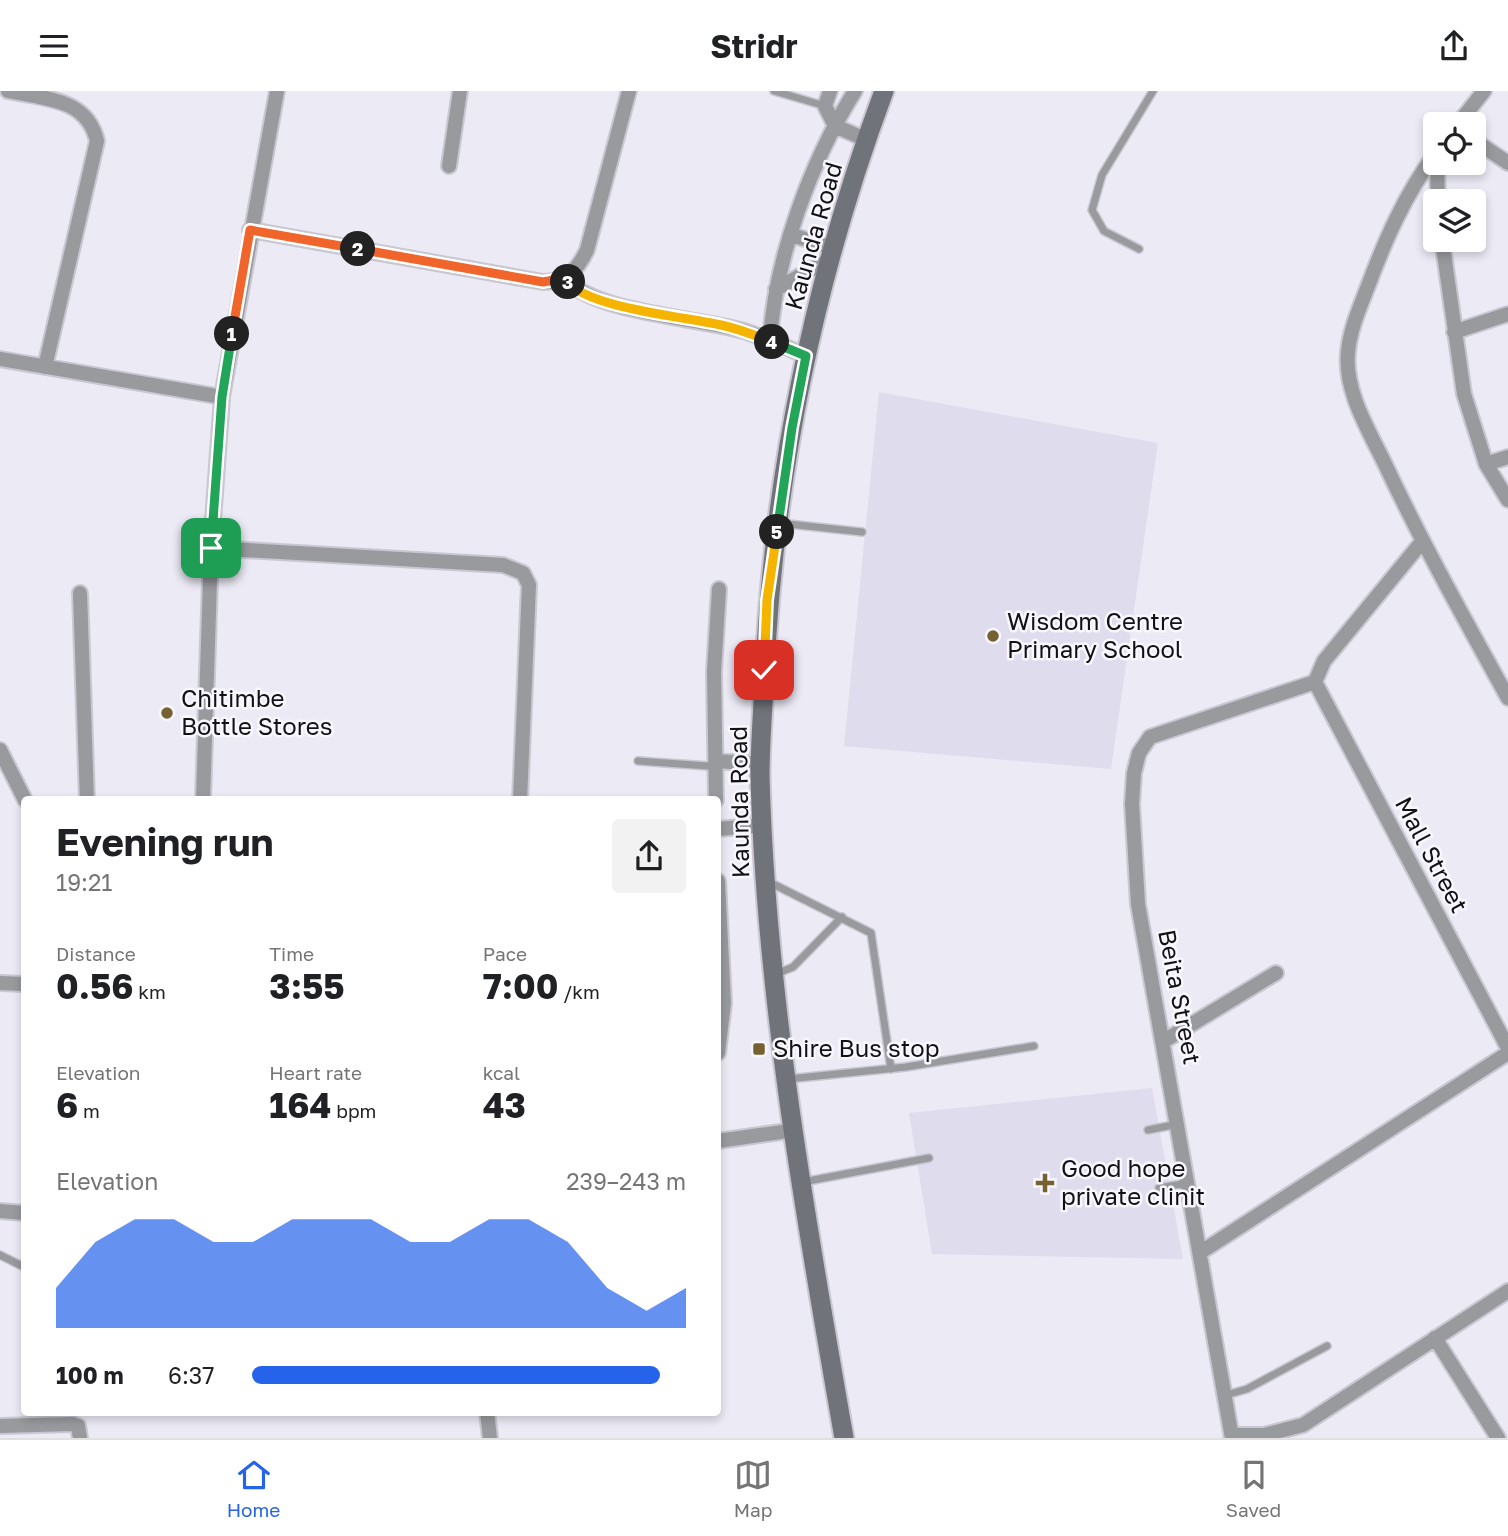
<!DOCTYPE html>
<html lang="en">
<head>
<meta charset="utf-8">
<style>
  body { margin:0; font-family:"Golos Text",sans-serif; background:#f2f2f2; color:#202124; height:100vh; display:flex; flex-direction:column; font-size:26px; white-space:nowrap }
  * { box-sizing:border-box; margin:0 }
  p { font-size:23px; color:#757577 }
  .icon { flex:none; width:38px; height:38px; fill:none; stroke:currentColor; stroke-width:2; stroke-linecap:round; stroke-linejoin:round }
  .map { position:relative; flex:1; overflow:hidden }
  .side { position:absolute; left:21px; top:705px; width:700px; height:620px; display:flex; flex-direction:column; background:#fff; border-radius:7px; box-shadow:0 4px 10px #0003 }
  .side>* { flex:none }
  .fabs { position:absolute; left:1423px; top:21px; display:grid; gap:14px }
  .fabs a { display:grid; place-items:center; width:63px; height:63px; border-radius:7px; background:#fff; box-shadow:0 4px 10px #0003; font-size:35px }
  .pin { position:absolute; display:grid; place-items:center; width:60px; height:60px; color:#fff; margin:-30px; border-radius:14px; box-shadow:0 4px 10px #0006 }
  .km { position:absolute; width:35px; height:35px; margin:-18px; border-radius:50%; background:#222; color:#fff; font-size:19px; line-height:35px; text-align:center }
  .round { display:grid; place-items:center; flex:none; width:74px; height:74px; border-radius:7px; background:#f2f2f2 }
  .overview { display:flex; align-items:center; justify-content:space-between; height:119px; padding:0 35px }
  h1 { font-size:38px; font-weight:700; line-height:52px }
  .metrics { display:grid; grid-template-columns:repeat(3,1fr); gap:10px; height:119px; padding:7px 35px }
  .metrics div { display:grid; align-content:center }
  .metrics b { font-size:35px; font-weight:700 }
  .metrics small { font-size:19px; font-weight:400 }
  .metrics p { font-size:19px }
  .chart { height:196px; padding:14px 35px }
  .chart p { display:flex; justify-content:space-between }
  .chart svg { width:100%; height:126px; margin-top:7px; fill:#2563eb; opacity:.7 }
  ul { padding:0 35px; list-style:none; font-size:23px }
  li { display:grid; grid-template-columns:112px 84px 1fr; align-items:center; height:52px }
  li i { height:18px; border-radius:9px; background:#2563eb }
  header { display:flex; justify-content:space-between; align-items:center; height:91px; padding:0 35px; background:#fff; font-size:32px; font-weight:700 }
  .dock { display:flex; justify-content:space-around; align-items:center; height:98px; border-top:2px solid #e0e0e0; background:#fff; font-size:19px; color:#757577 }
  .dock a { display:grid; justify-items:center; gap:4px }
  .dock .selected { color:#2563eb }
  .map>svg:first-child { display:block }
  .built { fill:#dfdcee }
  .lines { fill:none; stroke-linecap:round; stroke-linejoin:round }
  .lane-casing { stroke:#c9c7d1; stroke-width:10 }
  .street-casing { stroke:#c9c7d1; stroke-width:18 }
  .secondary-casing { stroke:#c9c7d1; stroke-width:23 }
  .lane { stroke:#989a9e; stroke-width:7 }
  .street { stroke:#989a9e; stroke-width:14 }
  .secondary { stroke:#707379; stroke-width:19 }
  .split-1-casing { stroke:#fff; stroke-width:14 }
  .split-2-casing { stroke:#fff; stroke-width:14 }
  .split-3-casing { stroke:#fff; stroke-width:14 }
  .split-4-casing { stroke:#fff; stroke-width:14 }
  .split-5-casing { stroke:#fff; stroke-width:14 }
  .split-6-casing { stroke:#fff; stroke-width:14 }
  .split-1 { stroke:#22a559; stroke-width:9 }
  .split-2 { stroke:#f0652b; stroke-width:9 }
  .split-3 { stroke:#f0652b; stroke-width:9 }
  .split-4 { stroke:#f5b400; stroke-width:9 }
  .split-5 { stroke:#22a559; stroke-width:9 }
  .split-6 { stroke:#f5b400; stroke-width:9 }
  .poi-dot { fill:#766130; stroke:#f9f7fe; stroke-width:2.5 }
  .labels { text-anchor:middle; stroke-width:5; stroke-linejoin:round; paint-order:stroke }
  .street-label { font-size:24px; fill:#121115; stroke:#f9f7fe }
  .poi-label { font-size:24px; fill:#121115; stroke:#f9f7fe; text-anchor:start }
</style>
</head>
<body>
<header><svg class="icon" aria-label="menu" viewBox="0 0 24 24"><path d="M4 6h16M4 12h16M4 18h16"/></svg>Stridr<svg class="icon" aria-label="share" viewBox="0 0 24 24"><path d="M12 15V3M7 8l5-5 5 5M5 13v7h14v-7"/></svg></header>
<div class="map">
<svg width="1508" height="1347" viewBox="0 0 1508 1347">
  <rect width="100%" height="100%" fill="#eceaf5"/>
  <path class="built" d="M879 301 1158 352 1111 678 844 655Z
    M1152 997 1183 1168 932 1163 909 1022Z"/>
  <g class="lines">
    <g class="lane-casing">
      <path id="lane" d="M774 0 825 15
        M1139 158 1104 140 1092 119 1102 84 1153 0
        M779 432 862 441
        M638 670 708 675 716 670
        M769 791 871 842 891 978
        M776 883 793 876 842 826
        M788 988 906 976 1034 955
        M1148 1039 1178 1033
        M803 1091 929 1067
        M1159 1097 1188 1092
        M0 1164 24 1176
        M1226 1304 1247 1298 1327 1255"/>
    </g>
    <g class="street-casing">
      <path id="street" d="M8 0C45 8 87 7 97 50L45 276
        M830 0 825 15 835 35 867 49
        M1458 33 1484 0
        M1474 49 1508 72
        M1435 63C1405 104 1386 147 1368 195 1360 216 1350 238 1348 261 1344 299 1368 338 1384 371 1422 452 1465 529 1508 607
        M1437 72 1438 110
        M449 75 460 0
        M250 139 543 191C566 191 577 180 587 159L629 0
        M792 144 833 157
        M1442 149 1464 303 1486 373 1508 409
        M565 187C591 221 698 227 740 239 763 245 785 256 806 265
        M776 198 829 169
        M1454 241 1508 223
        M770 250C775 167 811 70 855 0
        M0 268 222 306
        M1486 373 1508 366
        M211 457 503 474 523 482 529 494 520 709
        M80 502 87 709
        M1315 591 1508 957
        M1315 591 1324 570 1421 452
        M0 659 25 709
        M716 670 760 673
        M203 709 211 457 222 306 277 0
        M716 709 714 581 719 498
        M718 738 763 734
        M718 790 724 912 718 962
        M0 892 24 893
        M1164 950 1276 882
        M718 1050 795 1039
        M0 1120 24 1122
        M1201 1161 1508 962
        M1435 1247 1498 1347
        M487 1321 490 1347
        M0 1335 72 1333 78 1335 80 1347
        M1232 1344H1264L1303 1334 1508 1200
        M1232 1347 1138 813 1132 713 1134 682 1139 662 1150 646 1315 591"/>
    </g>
    <g class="secondary-casing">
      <path id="secondary" d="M844 1347C806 1129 766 908 760 686 760 657 762 627 764 597 772 393 813 191 884 0"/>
    </g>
    <use href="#lane" class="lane"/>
    <use href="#street" class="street"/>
    <use href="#secondary" class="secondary"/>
  </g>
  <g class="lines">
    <g class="split-1-casing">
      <path id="split-1" d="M211 457 222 306 232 243"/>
    </g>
    <g class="split-2-casing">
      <path id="split-2" d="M232 243 250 139 358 158"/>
    </g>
    <g class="split-3-casing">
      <path id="split-3" d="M358 158 543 191 565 187 568 191"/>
    </g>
    <g class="split-4-casing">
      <path id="split-4" d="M568 191C588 217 687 226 721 234 739 238 755 244 772 251"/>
    </g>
    <g class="split-5-casing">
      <path id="split-5" d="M772 251 806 265 792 337 777 441"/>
    </g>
    <g class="split-6-casing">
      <path id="split-6" d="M764 579 767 509 777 441"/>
    </g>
    <use href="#split-1" class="split-1"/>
    <use href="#split-2" class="split-2"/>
    <use href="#split-3" class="split-3"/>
    <use href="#split-4" class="split-4"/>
    <use href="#split-5" class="split-5"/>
    <use href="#split-6" class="split-6"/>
  </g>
  <g class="poi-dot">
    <circle cx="993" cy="545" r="7"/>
    <circle cx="167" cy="622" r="7"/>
    <rect x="752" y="951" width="14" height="14" rx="3.5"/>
    <path d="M1041.5 1081.5h7v7h7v7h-7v7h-7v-7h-7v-7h7z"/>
  </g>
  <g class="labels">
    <g class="street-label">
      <text transform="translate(814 145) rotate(-74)" y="8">Kaunda Road</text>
      <text transform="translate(740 711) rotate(-91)" y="8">Kaunda Road</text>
      <text transform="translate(1431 764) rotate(62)" y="8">Mall Street</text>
      <text transform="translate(1179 906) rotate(79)" y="8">Beita Street</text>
    </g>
    <g class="poi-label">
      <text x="1007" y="539">Wisdom Centre<tspan x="1007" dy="28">Primary School</tspan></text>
      <text x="181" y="616">Chitimbe<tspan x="181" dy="28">Bottle Stores</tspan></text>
      <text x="773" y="966">Shire Bus stop</text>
      <text x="1061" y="1086">Good hope<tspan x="1061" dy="28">private clinit</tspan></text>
    </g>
  </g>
</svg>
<div class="fabs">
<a><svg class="icon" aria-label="locate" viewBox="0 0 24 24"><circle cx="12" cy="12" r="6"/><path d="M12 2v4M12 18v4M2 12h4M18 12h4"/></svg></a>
<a><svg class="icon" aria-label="layers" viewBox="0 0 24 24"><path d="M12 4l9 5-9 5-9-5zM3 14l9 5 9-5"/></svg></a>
</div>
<div class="pin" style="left:211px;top:457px;background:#1e9e55"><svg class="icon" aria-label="arrive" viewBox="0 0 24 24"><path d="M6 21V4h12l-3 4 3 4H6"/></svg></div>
<div class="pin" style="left:764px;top:579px;background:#d93025"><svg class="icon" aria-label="check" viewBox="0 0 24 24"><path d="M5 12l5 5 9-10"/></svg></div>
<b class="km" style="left:232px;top:243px">1</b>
<b class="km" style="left:358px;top:158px">2</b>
<b class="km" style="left:568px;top:191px">3</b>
<b class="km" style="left:772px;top:251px">4</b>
<b class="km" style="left:777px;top:441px">5</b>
<section class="side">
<div class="overview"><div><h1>Evening run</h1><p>19:21</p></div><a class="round"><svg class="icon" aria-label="share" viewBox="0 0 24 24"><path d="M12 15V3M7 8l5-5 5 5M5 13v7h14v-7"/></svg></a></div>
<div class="metrics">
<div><p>Distance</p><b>0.56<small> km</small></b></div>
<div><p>Time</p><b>3:55</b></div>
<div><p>Pace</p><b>7:00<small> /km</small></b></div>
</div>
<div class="metrics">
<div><p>Elevation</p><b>6<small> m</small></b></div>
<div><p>Heart rate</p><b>164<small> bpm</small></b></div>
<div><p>kcal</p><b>43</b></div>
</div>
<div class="chart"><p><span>Elevation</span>239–243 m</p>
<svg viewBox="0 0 160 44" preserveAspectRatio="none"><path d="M0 44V30L10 14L20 6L30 6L40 14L50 14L60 6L70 6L80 6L90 14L100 14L110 6L120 6L130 14L140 30L150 38L160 30V44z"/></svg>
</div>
<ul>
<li><b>100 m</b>6:37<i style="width:94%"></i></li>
</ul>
</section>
</div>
<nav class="dock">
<a class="selected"><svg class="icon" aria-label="home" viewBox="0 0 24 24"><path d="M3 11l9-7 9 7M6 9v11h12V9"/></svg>Home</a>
<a><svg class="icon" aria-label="map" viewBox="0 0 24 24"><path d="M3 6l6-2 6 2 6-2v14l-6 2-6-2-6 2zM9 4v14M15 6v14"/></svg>Map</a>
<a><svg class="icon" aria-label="saved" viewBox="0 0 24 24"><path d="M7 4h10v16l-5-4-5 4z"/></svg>Saved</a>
</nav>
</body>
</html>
